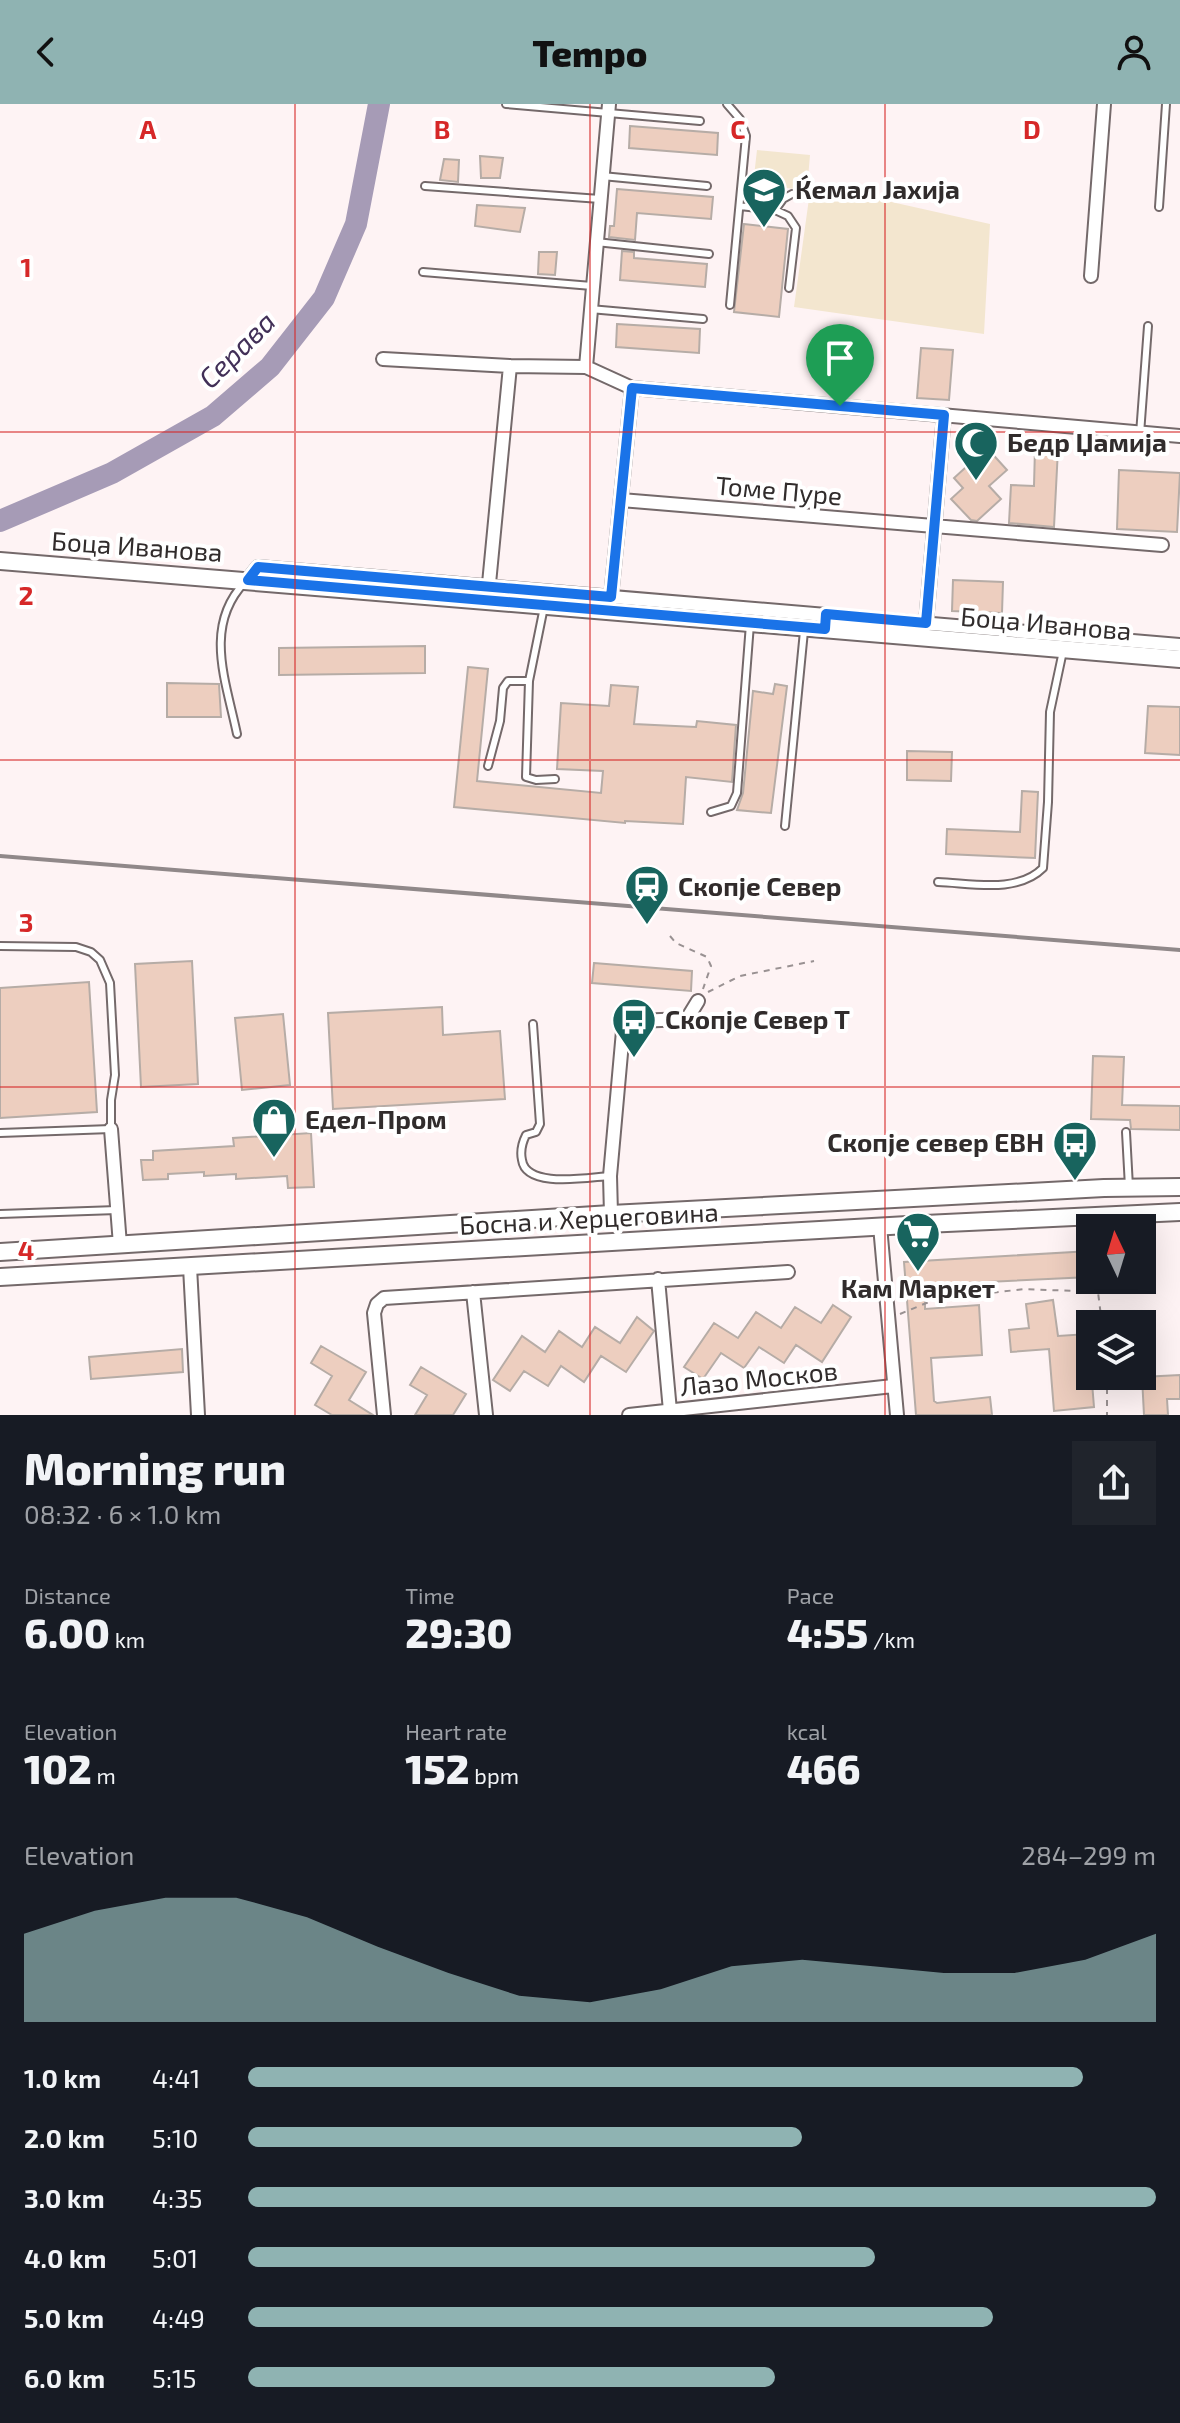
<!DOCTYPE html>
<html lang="en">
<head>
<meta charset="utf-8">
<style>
  body { margin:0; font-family:"Exo 2",sans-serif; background:#20242c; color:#f1f3f6; height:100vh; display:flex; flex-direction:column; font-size:30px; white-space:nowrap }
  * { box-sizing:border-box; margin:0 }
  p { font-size:26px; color:#9ea1a6 }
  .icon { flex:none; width:44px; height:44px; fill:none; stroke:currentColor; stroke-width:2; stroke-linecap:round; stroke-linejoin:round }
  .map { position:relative; height:1311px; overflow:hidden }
  .drawer { display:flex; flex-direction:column; background:#171b24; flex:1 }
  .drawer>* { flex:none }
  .needle { width:52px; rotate:356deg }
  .fabs { position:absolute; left:1076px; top:1110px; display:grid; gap:16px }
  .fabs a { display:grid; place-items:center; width:80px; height:80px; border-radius:0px; background:#171b24; box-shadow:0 8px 32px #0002; font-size:40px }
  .pin { position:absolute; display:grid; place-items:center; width:68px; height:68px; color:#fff; margin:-82px -34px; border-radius:50% 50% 50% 0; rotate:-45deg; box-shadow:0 0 8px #0007 }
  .pin .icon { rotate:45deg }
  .round { display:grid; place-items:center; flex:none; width:84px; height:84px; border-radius:0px; background:#20242c }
  .overview { display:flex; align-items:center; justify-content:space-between; height:136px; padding:0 24px }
  h1 { font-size:44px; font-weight:800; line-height:60px }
  .figures { display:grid; grid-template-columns:repeat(3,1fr); gap:12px; height:136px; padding:8px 24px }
  .figures div { display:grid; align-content:center }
  .figures b { font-size:40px; font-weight:800 }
  .figures small { font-size:22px; font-weight:400 }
  .figures p { font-size:22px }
  .chart { height:224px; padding:16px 24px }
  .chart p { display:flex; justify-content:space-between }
  .chart svg { width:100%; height:144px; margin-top:8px; fill:#8fb3b2; opacity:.7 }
  ul { padding:0 24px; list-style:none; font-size:26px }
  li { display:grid; grid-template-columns:128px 96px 1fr; align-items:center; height:60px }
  li i { height:20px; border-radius:10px; background:#8fb3b2 }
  header { display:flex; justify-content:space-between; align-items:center; height:104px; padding:0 24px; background:#8fb3b2; color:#111; font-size:36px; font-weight:800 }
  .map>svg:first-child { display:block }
  .green { fill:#f3e6cf }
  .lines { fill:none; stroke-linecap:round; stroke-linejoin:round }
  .river { stroke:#a69bb6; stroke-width:22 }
  .building { fill:#edcebf; stroke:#b6aca6; stroke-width:2 }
  .service-casing { stroke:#74696a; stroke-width:10 }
  .minor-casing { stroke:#74696a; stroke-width:16 }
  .tertiary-casing { stroke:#74696a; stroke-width:20 }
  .path { stroke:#999192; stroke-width:2; stroke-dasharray:6 6; stroke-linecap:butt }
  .service { stroke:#fff; stroke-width:6 }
  .minor { stroke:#fff; stroke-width:12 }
  .tertiary { stroke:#fff; stroke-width:16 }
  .rail { stroke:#908889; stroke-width:4 }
  .route-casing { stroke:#fff; stroke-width:16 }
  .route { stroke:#1a73e8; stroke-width:10 }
  .grid { fill:none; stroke:#d62828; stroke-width:2; stroke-opacity:0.55 }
  .labels { text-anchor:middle; stroke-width:8; stroke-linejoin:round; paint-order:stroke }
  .poi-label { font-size:26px; font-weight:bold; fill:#312c2c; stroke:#fff; text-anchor:start }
  .street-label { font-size:26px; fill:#312c2c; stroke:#fff }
  .water-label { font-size:28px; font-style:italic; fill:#412f57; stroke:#fff }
  .grid-label { font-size:26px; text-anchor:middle; font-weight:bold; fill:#d62828; stroke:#fff; stroke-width:8; stroke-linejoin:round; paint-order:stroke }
</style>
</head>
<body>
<header><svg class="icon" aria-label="back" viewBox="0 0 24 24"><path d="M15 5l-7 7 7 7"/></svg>Tempo<svg class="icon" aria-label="person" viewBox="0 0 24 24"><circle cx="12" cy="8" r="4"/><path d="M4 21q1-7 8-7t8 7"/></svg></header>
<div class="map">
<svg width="1180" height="1311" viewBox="0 0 1180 1311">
  <rect width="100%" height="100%" fill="#fef3f4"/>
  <path class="green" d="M757 46 810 51 807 86 753 81Z
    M811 80 990 120 984 230 794 203Z"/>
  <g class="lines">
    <path class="river" d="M0 417 112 369 213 312 270 263 324 194 356 120 379 0"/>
  </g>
  <path class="building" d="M630 22 718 29 717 51 629 44Z
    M480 52 503 54 500 74H481Z
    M444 55 459 56 458 78 440 76Z
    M617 85 713 93 711 115 637 109 635 136 609 133 610 122H614Z
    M477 101 525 104 520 128 475 122Z
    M744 120 788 125 779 213 734 208Z
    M622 147 634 148V154L707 160 705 183 620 176Z
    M539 148H557L555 171 538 170Z
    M617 220 700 225 699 249 616 243Z
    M921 244 953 246 949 296 917 294Z
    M987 344 1007 366 989 382 1001 395 977 417 971 416 951 395 963 384 954 374Z
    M1035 344 1058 345 1054 423 1009 419 1011 381 1034 382Z
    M1119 366 1180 369 1177 428 1117 425Z
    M953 476 1003 478 1002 509 952 507Z
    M425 542V569L279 571V544Z
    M468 563 488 565 477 677 601 689 603 667 557 665 561 599 609 602 611 581 638 583 634 620 696 623 697 617 736 621 732 678 686 673 683 720 625 717V719L454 703Z
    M167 579 219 580 221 613H167Z
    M775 580 787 582 771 709 737 706 743 689 753 587 773 590Z
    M1148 602 1180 603V651L1145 649Z
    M907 647 952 648 951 677 907 676Z
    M1022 687 1038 688 1035 754 946 750 947 725 1020 728Z
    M192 857 198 980 141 983 135 860Z
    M594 859 692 867 691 887 592 879Z
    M89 878 97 1008 0 1014V884Z
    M442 903 443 931 500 927 505 995 333 1005 328 909Z
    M283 910 290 981 242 986 235 914Z
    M1093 952 1124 953 1122 1001 1180 1002V1026L1131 1025 1130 1016 1091 1015Z
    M311 1029 314 1083 288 1084 287 1072 236 1075V1070L204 1072V1068L168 1070V1075L143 1076 141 1056H153V1047L234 1042 233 1034Z
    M1090 1147V1173L925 1181V1205L979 1201 982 1251 931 1254 934 1297 937 1299 990 1293 992 1311H916L904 1158Z
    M1053 1196 1058 1232 1088 1230 1094 1303 1054 1307 1049 1245 1011 1248 1009 1226 1029 1224 1026 1200Z
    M833 1201 851 1213 822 1258 796 1241 784 1259 759 1243 744 1264 721 1249 703 1275 684 1263 714 1219 738 1234 756 1208 781 1224 795 1203 821 1219Z
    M637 1213 654 1227 626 1268 601 1252 584 1278 561 1262 548 1282 524 1267 510 1287 493 1276 522 1232 545 1248 559 1227 582 1243 595 1223 620 1239Z
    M321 1242 366 1268 349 1296 373 1311H332L315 1301 332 1272 311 1259Z
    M182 1245 183 1268 91 1275 89 1253Z
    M421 1263 466 1290 453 1311H415L427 1291 410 1281Z
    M1180 1271V1295H1167L1168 1311H1144L1142 1273Z"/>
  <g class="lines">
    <g class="service-casing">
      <path id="service" d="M506 0 700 17
        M727 0 740 15 746 32 730 201
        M602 72 707 82
        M425 82 600 95
        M740 102 775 106 783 95 792 90
        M1159 103 1166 0
        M775 106 788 112 796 124 789 184
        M596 138 709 150
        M423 168 592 182
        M590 205 703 215
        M1140 330 1148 222
        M544 503 529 577 526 673 536 676 555 675
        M237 630C226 577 203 522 245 478
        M488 662 500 617 503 584 508 577H529
        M711 708 731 702 737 689 750 520
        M785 722 804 527
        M938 778C971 779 1017 790 1043 764L1048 698 1050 608 1063 547
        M0 842 76 843 91 848 100 856 110 879 115 971 111 996V1025L0 1029
        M533 920 540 1020 536 1028 526 1031C522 1039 520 1047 522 1056 526 1085 589 1073 610 1072
        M1126 1028 1129 1083
        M0 1110 117 1106"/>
    </g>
    <g class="minor-casing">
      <path id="minor" d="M1091 172 1104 0
        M383 255 510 262 586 263 632 284 1180 332
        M586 263 609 0
        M621 396 1162 441
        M248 476 258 463 1180 541
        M488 490 510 262
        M611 493 632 284
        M926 519 944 311
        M111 1025 120 1141
        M611 1110 610 1072 623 927 626 920 635 917 687 915 698 897
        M880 1122 897 1311
        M190 1163 198 1311
        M658 1175 670 1307
        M473 1188 486 1311
        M384 1311 374 1209 377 1200 384 1194 788 1168
        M629 1311 893 1282"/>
    </g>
    <g class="tertiary-casing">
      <path id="tertiary" d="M0 457C394 486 786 525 1180 555
        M0 1148 611 1110 1104 1084 1180 1083
        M0 1173 925 1120 1180 1108"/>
    </g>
    <path class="path" d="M670 832 676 839 707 853 711 862 703 885
      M708 888 740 872 814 857
      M900 1210 936 1195 1025 1185 1098 1188 1102 1220
      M1107 1272V1311"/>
    <use href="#service" class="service"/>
    <use href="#minor" class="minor"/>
    <use href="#tertiary" class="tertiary"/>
    <path class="rail" d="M0 752 1180 846"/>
  </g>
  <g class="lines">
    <g class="route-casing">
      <path id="route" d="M632 284 944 311 926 519 826 510 825 525 248 476 258 463 611 493Z"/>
    </g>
    <use href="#route" class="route"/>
  </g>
  <path class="grid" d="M295 0V1311M590 0V1311M885 0V1311M0 328H1180M0 656H1180M0 983H1180"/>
  <defs>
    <g id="school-pin" transform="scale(2.3)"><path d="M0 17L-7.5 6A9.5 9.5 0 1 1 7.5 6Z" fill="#18645e" stroke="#fff"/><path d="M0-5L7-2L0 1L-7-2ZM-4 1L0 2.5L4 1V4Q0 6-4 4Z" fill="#fff"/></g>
    <g id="mosque-pin" transform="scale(2.3)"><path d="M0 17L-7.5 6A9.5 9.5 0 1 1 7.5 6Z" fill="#18645e" stroke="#fff"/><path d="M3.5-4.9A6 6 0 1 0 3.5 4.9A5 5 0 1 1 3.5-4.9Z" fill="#fff"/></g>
    <g id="station-pin" transform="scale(2.3)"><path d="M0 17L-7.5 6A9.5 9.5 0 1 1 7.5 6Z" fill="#18645e" stroke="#fff"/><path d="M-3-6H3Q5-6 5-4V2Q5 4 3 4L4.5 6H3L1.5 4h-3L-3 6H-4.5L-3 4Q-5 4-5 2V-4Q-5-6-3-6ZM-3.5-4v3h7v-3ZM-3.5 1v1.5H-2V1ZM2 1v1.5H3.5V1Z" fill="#fff"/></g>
    <g id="bus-pin" transform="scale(2.3)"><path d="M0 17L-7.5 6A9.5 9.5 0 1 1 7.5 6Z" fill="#18645e" stroke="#fff"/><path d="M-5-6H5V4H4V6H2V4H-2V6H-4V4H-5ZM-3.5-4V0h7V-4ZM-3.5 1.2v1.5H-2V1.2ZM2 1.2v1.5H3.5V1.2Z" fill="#fff"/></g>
    <g id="shop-pin" transform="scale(2.3)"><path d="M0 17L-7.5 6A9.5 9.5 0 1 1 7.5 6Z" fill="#18645e" stroke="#fff"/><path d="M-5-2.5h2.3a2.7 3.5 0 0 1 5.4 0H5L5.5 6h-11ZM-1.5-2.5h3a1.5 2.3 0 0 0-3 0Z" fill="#fff"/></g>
    <g id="supermarket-pin" transform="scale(2.3)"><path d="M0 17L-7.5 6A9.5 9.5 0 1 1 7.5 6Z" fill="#18645e" stroke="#fff"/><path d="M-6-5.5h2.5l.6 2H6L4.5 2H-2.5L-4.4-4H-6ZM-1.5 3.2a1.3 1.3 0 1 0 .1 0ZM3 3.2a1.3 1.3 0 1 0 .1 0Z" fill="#fff"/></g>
  </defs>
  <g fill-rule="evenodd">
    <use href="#school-pin" x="764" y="86"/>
    <use href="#mosque-pin" x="976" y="339"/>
    <use href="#station-pin" x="647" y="783"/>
    <use href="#bus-pin" x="634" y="916"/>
    <use href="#shop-pin" x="274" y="1016"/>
    <use href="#bus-pin" x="1075" y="1039"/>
    <use href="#supermarket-pin" x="918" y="1130"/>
  </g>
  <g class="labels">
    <g class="poi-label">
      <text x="795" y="95">Ќемал Јахија</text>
      <text x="1007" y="348">Бедр Џамија</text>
      <text x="678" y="792">Скопје Север</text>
      <text x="665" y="925">Скопје Север Т</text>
      <text x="305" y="1025">Едел-Пром</text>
      <text x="1044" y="1048" text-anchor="end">Скопје север ЕВН</text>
      <text x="918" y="1194" text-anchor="middle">Кам Маркет</text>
    </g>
    <g class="street-label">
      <text transform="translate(779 387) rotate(5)" y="9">Томе Пуре</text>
      <text transform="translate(137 443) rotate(4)" y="9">Боца Иванова</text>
      <text transform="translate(1046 520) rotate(5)" y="9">Боца Иванова</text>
      <text transform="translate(589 1115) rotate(-3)" y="9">Босна и Херцеговина</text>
      <text transform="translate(759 1275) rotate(-6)" y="9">Лазо Москов</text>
    </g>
    <g class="water-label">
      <text transform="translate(237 246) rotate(-45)" y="10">Серава</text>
    </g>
  </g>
  <g class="grid-label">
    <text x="148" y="35">A</text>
    <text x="442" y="35">B</text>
    <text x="738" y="35">C</text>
    <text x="1032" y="35">D</text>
    <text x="26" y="173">1</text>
    <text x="26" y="501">2</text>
    <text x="26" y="828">3</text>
    <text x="26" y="1156">4</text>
  </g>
</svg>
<div class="fabs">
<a><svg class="needle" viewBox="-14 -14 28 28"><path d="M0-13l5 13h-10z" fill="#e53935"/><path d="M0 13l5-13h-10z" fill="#9ea1a6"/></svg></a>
<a><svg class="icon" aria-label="layers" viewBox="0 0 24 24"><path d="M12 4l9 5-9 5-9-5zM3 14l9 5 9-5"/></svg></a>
</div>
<div class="pin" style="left:840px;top:302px;background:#1e9e55"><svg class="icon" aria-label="arrive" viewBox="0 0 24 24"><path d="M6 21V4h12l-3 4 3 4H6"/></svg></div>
</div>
<section class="drawer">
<div class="overview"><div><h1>Morning run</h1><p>08:32 · 6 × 1.0 km</p></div><a class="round"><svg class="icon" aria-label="share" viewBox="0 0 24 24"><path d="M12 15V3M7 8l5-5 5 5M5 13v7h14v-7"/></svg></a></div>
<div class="figures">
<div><p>Distance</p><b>6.00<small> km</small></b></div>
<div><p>Time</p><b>29:30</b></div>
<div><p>Pace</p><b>4:55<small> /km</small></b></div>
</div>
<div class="figures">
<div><p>Elevation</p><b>102<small> m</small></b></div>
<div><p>Heart rate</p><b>152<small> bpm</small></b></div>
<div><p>kcal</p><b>466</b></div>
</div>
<div class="chart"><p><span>Elevation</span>284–299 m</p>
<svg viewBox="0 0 160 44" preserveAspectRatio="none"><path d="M0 44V17L10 10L20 6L30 6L40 12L50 21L60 29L70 36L80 38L90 34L100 27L110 25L120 27L130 29L140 29L150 25L160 17V44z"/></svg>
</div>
<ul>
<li><b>1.0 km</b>4:41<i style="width:92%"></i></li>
<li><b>2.0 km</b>5:10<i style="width:61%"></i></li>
<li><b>3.0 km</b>4:35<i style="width:100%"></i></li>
<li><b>4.0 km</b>5:01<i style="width:69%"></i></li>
<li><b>5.0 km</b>4:49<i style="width:82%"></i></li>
<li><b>6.0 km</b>5:15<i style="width:58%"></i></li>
</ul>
</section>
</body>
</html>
